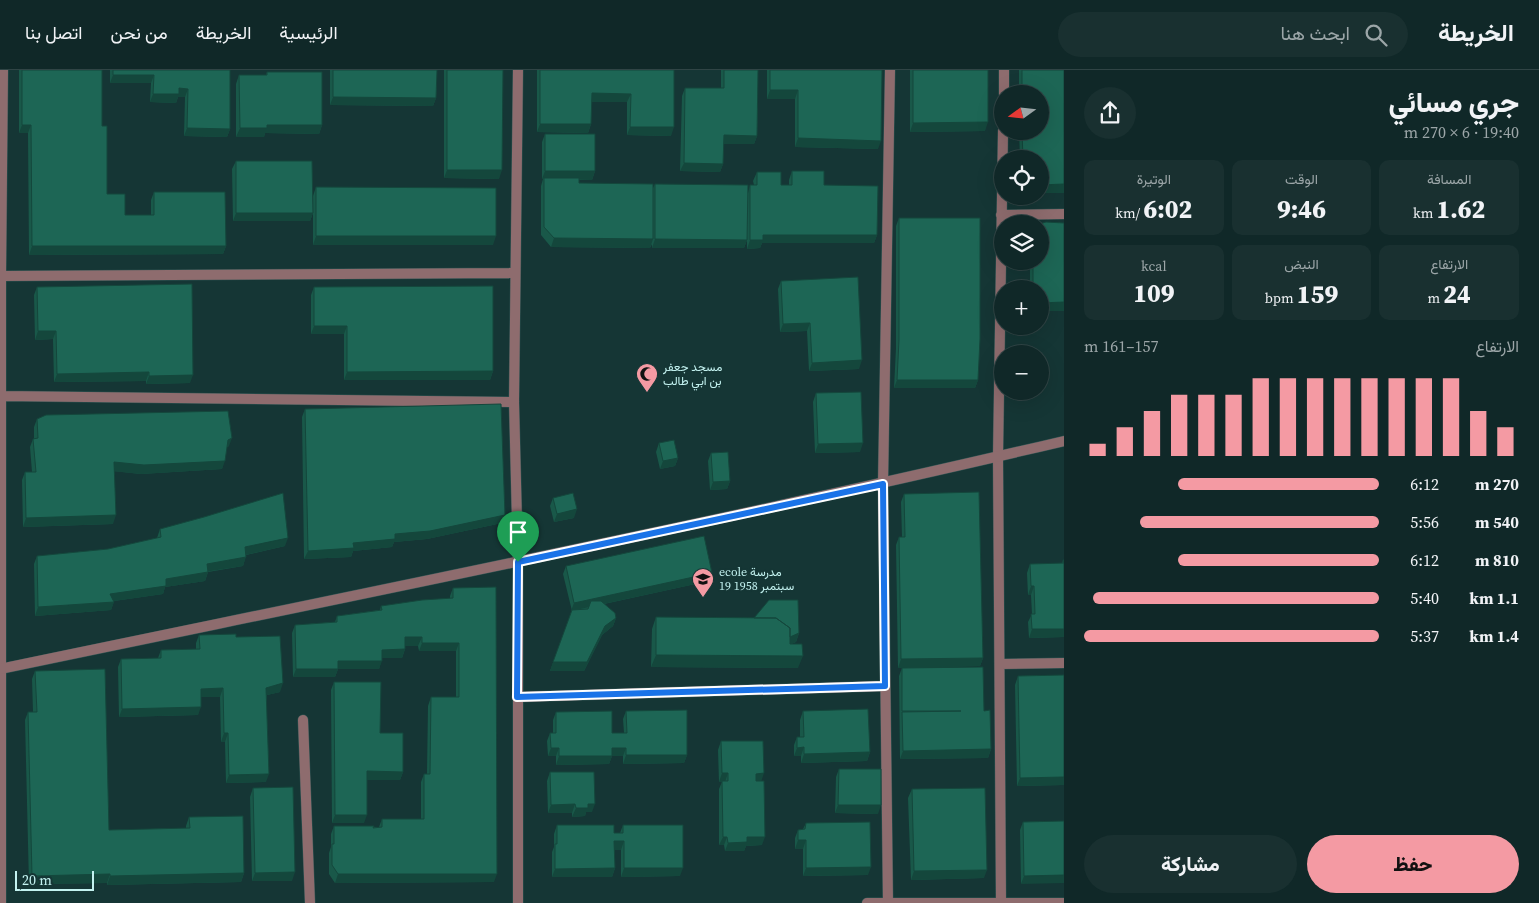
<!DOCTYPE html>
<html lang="ar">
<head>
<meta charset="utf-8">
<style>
  body { margin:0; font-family:"Source Serif 4",Vazirmatn,serif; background:#193030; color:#f1f3f6; direction:rtl; height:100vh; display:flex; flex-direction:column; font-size:19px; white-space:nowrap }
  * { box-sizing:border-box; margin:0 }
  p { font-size:16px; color:#9ca6a8 }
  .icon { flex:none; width:28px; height:28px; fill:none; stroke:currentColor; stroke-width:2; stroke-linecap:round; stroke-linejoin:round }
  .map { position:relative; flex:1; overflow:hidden; direction:ltr }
  .side { display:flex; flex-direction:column; background:#102828; width:475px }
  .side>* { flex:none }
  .needle { width:32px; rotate:255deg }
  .tools { position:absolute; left:994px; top:15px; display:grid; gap:10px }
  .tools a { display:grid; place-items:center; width:55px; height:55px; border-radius:50%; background:#102828; box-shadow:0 5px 20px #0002,0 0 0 1px #304445; font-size:25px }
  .scale { position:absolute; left:15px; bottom:12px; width:79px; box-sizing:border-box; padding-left:5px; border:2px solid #c3f2f0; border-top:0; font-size:14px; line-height:18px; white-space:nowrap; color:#c3f2f0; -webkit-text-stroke:4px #153635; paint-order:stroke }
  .pin { position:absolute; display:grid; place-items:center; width:42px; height:42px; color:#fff; margin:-51px -21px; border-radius:50% 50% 50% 0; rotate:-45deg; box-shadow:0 0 5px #0007 }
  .pin .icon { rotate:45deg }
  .round { display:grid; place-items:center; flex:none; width:52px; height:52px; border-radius:26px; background:#193030 }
  .overview { display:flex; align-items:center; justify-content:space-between; height:85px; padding:0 20px }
  h1 { font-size:28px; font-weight:800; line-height:38px }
  .figures { display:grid; grid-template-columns:repeat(3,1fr); gap:8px; height:85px; padding:5px 20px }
  .figures div { display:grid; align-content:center; border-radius:10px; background:#193030; text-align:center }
  .figures b { font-size:25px; font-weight:800 }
  .figures small { font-size:14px; font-weight:400 }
  .figures p { font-size:14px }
  .chart { height:140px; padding:10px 20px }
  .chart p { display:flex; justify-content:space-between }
  .chart svg { width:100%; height:90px; margin-top:5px; stroke:#f49aa3; stroke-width:6 }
  .primary-button { display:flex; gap:10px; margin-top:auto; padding:10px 20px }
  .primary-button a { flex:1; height:58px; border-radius:30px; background:#f49aa3; color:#111; font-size:20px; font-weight:800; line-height:58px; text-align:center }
  .primary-button a+a { background:#193030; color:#f1f3f6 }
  ul { padding:0 20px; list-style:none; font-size:16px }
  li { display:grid; grid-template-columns:80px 60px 1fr; align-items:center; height:38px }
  li i { height:12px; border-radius:6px; background:#f49aa3 }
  header { display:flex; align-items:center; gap:30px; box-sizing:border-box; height:70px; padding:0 25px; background:#102828; border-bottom:1px solid #304445 }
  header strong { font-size:24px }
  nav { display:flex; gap:28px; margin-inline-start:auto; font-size:18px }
  .search { width:350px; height:45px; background:#193030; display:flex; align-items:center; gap:12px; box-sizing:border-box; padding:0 18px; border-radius:28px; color:#9ca6a8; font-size:19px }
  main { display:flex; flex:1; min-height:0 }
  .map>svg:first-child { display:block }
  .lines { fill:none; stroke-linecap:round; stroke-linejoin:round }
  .minor-casing { stroke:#315453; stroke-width:11 }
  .tertiary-casing { stroke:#315453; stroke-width:11 }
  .minor { stroke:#8e6c6e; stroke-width:10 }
  .tertiary { stroke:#8e6c6e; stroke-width:10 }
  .wall { fill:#195849 }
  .shaded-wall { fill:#14473c }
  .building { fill:#1d6655; stroke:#14473c }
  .route-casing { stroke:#fff; stroke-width:10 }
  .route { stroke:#1a73e8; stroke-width:6 }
  .labels { text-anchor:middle; stroke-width:4; stroke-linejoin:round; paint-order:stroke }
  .poi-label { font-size:12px; fill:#c3f2f0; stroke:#153635; text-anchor:start }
</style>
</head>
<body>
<header>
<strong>الخريطة</strong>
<div class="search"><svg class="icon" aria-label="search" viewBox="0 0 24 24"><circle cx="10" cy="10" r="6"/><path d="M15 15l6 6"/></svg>ابحث هنا</div>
<nav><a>الرئيسية</a><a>الخريطة</a><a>من نحن</a><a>اتصل بنا</a></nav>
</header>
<main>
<section class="side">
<div class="overview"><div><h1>جري مسائي</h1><p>19:40 · 6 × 270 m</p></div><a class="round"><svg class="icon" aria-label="share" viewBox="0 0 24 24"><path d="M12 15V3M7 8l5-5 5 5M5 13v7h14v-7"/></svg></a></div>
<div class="figures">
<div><p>المسافة</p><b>1.62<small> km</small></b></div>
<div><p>الوقت</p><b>9:46</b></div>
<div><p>الوتيرة</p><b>6:02<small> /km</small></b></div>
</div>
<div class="figures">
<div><p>الارتفاع</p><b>24<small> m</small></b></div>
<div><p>النبض</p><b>159<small> bpm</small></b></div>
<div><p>kcal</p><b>109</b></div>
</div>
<div class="chart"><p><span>الارتفاع</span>157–161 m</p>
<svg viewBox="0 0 160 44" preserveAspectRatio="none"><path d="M5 44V38M15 44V30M25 44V22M35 44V14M45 44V14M55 44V14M65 44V6M75 44V6M85 44V6M95 44V6M105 44V6M115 44V6M125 44V6M135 44V6M145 44V22M155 44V30"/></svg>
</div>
<ul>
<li><b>270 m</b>6:12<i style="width:68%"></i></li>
<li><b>540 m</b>5:56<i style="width:81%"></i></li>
<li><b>810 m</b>6:12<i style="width:68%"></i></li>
<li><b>1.1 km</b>5:40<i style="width:97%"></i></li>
<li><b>1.4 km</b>5:37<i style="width:100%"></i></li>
</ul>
<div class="primary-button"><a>حفظ</a><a>مشاركة</a></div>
</section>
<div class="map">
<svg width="1064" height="833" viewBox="0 0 1064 833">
  <rect width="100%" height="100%" fill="#153635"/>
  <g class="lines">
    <g class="minor-casing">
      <path id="minor" d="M518 0 514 332 518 492V833
        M1004 24V0
        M1001 145 1064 144
        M1 206 515 203
        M1 326 514 332
        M1000 594 1064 593
        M517 627 885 616
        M303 650 310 833
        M1 833V206L3 0
        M867 833H1064
        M888 833 883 414 890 0
        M1001 833 998 387 1003 61"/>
    </g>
    <g class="tertiary-casing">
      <path id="tertiary" d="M0 599C355 525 711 454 1064 371"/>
    </g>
    <use href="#minor" class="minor"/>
    <use href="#tertiary" class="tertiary"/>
  </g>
  <path class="wall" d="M19 0H102V56L107 124 125 145H151V130L154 122 226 176 223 184 29 185 28 63H19Z
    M110 0H230V59L227 67 184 66 185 27H178L176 33 150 32 151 13H110Z
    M330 0H437L436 28 433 36 330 35Z
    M444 0H503L499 109 444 108Z
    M537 0H674L671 66 627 65V32H591V54L588 63 537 62Z
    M721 0H758L757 66 754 74H723V94L720 102 680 101 682 26 685 18H721Z
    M767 0H882L878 79 795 77V29H767Z
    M910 0H988L985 61 910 62Z
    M1019 0H1064V123H1040V89H1020L1019 61H1040V24H1019Z
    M267 2 322 55 319 64 265 63 264 67H236V14L239 5H266Z
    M545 64 595 101 592 110H579V113L653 118 655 114 748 123 750 115H754L753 111 757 102 781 115H789V110L792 101 824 115 877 165 874 173H762L760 178 747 179V170L744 178H652V174L650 178 551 177 541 165V116L543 109H542V72Z
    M236 91 313 143 310 151H233L232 99Z
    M316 117 493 175H313V126Z
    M899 148 978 310 975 318H894L896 278V156Z
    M1064 153V241H1040V219H1030V191H1040Z
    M781 211 859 299 809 301 807 261 780 262 778 219Z
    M37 217 190 313 146 314V311L54 312 53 269 35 270 34 225Z
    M314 217 493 301 490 310H344V264H311V225Z
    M816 323 860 382 815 383 813 332Z
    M305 339 505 445 502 453 427 469 394 472 392 477 353 481 351 487 304 489 302 347Z
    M37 349 229 376 227 377 222 399 141 404 114 401 113 454 23 457 22 410 25 402H32L30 377 33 369H34V357Z
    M659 373 678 388 675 396 660 399 656 382Z
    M711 383 730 411 727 419 710 420 708 391Z
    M904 424 983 588 980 596 898 598 896 475 899 467H902L901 432Z
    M553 428 574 448 554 452 550 436Z
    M160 459 285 476 246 485 243 496 208 502 205 511 165 517 163 524 114 531 111 540 35 546 34 494 37 486 108 479 157 468Z
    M1063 490H1064V567L1029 568 1028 552 1032 544 1031 525H1028L1027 503 1030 494H1062Z
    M566 496 709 511 604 534 616 548 613 556 602 565 584 601H550L572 541 563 504Z
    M453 518 494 812 335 813 329 804V783L331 777V764L334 756 379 757 382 749H421V712L424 704H427L428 636 431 627H456V581H419L418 576H405V579L402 588H382L379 599H338L335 607H293L292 563 295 555 335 552 337 546 380 540 381 536 450 529V526Z
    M656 547 799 563 796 572 791 574 798 598 651 597 652 559Z
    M199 565 236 567 280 622 267 625 266 712 226 713 225 672H221L220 627H201L198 645 119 647 118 597 121 589 158 588 161 580 196 579V573Z
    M902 598 984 641 991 679 988 688 900 689 899 606Z
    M35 601 109 760 186 758V756L189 747 244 803 241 812 107 815V813L29 814 25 650 28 642H33L32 609Z
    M1064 605V715L1017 716 1015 615 1018 606Z
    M334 612 380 663 403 702 400 710H367L364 753H332L331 620Z
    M626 641 687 685 684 693 623 694V686H612L609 694 556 695V686H548L547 671 550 663H553V650L556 642 612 663H624L623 649Z
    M803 641 870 682 867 691 801 693V686H794V675L797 667H800V650Z
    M721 671 761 711 762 775 746 776 744 781H725L724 775H719V719L722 712H719L718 680Z
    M839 699 878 744 835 743 836 707Z
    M550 702 592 742H586L585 746 572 747V743H548L547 711Z
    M253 718 292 811H252L250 727Z
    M912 719 984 808 911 810 908 728Z
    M1064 751 1021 814 1020 760 1023 752Z
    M806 753 868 805 803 806V779H795V768L798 760 803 759Z
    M557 755 614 763H620L623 755 680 806 621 807V780H614L615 798 612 807H552V782L554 777V764Z"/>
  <path class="shaded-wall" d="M113 5H154L151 13H110Z
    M179 18 188 19 185 27H178L176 33 150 32 153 24Z
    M770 20H798L795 29H767Z
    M592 23 631 24 627 32H589Z
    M333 27 436 28 433 36 330 35Z
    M988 52 985 61 910 62 913 53Z
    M540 54H591L588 63 537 62Z
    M22 55H31L28 63H19Z
    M267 55H322L319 64 265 63 264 67H236L240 58Z
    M630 57H674L671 66 627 65Z
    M187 58 230 59 227 67 184 66Z
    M724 65 757 66 754 74H721Z
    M798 68 881 71 878 79 795 77Z
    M684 93 723 94 720 102 680 101Z
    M447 100H502L499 109 444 108Z
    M545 101H595L592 110 544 109V108L543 109H542Z
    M1064 114V123H1040V115Z
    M236 143H313L310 151H233Z
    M763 165H877L874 173H762L760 178 747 179 750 170Z
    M316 166H496L493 175H313Z
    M554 168 653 169 650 178 551 177Z
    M655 169 747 170 744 178H652Z
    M32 176H226L223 184 29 185Z
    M1064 232V241H1040V233Z
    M810 253 807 261 780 262 783 254Z
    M314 256H347L344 264H311Z
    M38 261H56L53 269 35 270Z
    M862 290 859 299 809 301 812 293Z
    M493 301 490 310H344L347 302Z
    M149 302 146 311 54 312 57 304Z
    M193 305 190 313 146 314 149 306Z
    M897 310H978L975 318H894Z
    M232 368 229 376 224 378 228 370Z
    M863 373 860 382 815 383 818 374Z
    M678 388 675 396 660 399 663 391Z
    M225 391 222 399 141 404 111 401 114 392Z
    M730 411 727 419 710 420 713 412Z
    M577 439 574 448 554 452 557 444Z
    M116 445 113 454 23 457 26 448Z
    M505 445 502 453 427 469 394 472 392 477 353 481 351 487 304 489 308 481 353 473 395 464Z
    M288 468 285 476 241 486 245 477Z
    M246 487 243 496 204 502 207 494Z
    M208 502 205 511 165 517 163 524 107 532 110 524 166 509Z
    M712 503 709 511 571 541 574 533Z
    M1031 516H1034L1031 525H1028Z
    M114 532 111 540 35 546 38 537Z
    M616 548 613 556 602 565 584 601H550L553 592Z
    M1032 559H1064V567L1029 568Z
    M799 563 796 572 786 576 789 567Z
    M405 567H422L418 576H402Z
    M422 573H459L456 581H419Z
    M405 579 402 588H379L382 580Z
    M656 585 803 586 798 598 651 597Z
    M983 588 980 596 898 598 901 589Z
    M338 591H382L379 599H338L335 607H293L296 599Z
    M283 613 280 622 263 626 266 618Z
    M223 618 220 627H198L201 619Z
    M201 637 198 645 119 647 122 639Z
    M224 663H228L225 672H221Z
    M804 677 801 686H794L797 678Z
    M551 678H559L556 686H548Z
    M612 678H626L623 686H612L609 694 556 695 559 686Z
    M991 679 988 688 900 689 903 681Z
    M870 682 867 691 801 693 804 684Z
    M626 685H687L684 693 623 694Z
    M367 701 403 702 400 710H364Z
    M722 703H728L725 712H719Z
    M764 703 761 712H753L756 704Z
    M269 704 266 712 226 713 229 705Z
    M1064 707V715L1017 716 1020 708Z
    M575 734 572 743H548L551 735Z
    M588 734H595L592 742H586L585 746 572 747 576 738Z
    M838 735H881L878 744 835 743Z
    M335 745H367L364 753H332Z
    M723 767H727L724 775H719Z
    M747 767H765L762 775 746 776 744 781H725L728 773Z
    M798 770H806L803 779H795Z
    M614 771H624L621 780H611Z
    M871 797 868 805 803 806 806 798Z
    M615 798 612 807H552L555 799Z
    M624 798H683L680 806 621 807Z
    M987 800 984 808 911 810 914 801Z
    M295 802 292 811H252L255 803Z
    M244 803 241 812 107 815 110 806Z
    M110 804 107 813 29 814 32 806Z
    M338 804H497L494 812 335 813Z
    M1064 805V813L1021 814 1024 806Z"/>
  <path class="building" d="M22 0H102V56H107V124H125V145H154V122H225L226 176H32L31 55H22Z
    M113 0H230V59L187 58 188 19 179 18V24H153L154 5H113Z
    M333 0H437L436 28 333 27Z
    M447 0H503L502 100H447Z
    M540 0H674V57H630L631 24 592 23 591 54H540Z
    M724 0H758L757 66 724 65 723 94 684 93 685 18H724Z
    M770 0H882L881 71 798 68V20H770Z
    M913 0H988V52L913 53Z
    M1022 0H1064V114L1040 115V89H1023L1022 61H1040V24H1022Z
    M267 2H322V55H267V58H240L239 5H267Z
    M545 64H595V101H545Z
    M236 91H312L313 143H236Z
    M792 101H824V115L878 116 877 165H763V170H750V115H757V102H781V115H792Z
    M544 108H579V113L653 114V169L554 168 544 157Z
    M655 114 748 115 747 170 655 169Z
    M316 117 496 118V166H316Z
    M899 148H980V269L978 310H897L899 270Z
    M1046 152 1064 153V232L1040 233V219H1033V191H1040V154Z
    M858 207 862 290 812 293 810 253 783 254 781 211Z
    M192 214 193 305 149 306V302L57 304 56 261H38L37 217Z
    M493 216V301L347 302V256H314V217Z
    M861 322 863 373 818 374 816 323Z
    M501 334 505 445 430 461 395 464V469L353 473 354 478 308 481 305 339Z
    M228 341 232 368 228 370 225 391 144 395 114 392 116 445 26 448 25 402H36L33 369 38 368 37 349 46 345Z
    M674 370 678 388 663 391 659 373Z
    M728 382 730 411 713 412 711 383Z
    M979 422 983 588 901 589 899 467H905L904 424Z
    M283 423 288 468 245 477 246 487 207 494 208 502 166 509V516L110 524 114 532 38 537 37 486 108 479 161 467 160 459 204 447Z
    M573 423 577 439 557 444 553 428Z
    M704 466 712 503 574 533 566 496Z
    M1063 490H1064V559H1032L1031 544H1035L1034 516H1031L1030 494 1064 493Z
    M496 517 497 804H338L332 795V774H334V756H374L373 758 382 757V749H424V704H430L431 627H459V573H422V567H405V579L382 580V591H338V599H296L295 555 337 552V546L382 540 381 536 422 530 453 528V518Z
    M769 530H798L799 563 790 567V558L776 548H754Z
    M591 531H601L615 543 616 548 605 556 587 592H553L572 540 588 539Z
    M656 547 776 548 790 558V574H802L803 586 656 585Z
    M236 564V567L280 566 283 613 266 618 269 704 229 705 228 663H224L223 618 201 619V637L122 639 121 589 161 588V580L200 579 199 565Z
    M983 597 984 641 990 640 991 679 903 681 902 642 961 641H902V598Z
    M105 599 109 760 190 758 189 747 243 746 244 803 110 806V804L32 806 28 642H37L35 601Z
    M1064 605V707L1020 708 1018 606Z
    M334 612H381L380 663H403V702L367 701V745H335Z
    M868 639 870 682 804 684V677L797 678V667H804L803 641Z
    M687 640V685H626V678H612V686H559V678H551L550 663H556V642L612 641V663H627L626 641Z
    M721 671H763L764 703 756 704V711H764L765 767H747V772L728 773 727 767H723L722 711H728V703H722Z
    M839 699H881V735H838Z
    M550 702H594L595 734H588V738H576L575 734 551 735Z
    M293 717 295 802 255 803 253 718Z
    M985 718 987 800 914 801 912 719Z
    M1064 751V805L1024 806 1023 752Z
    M870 752 871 797 806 798V770H798V760L805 759 806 753Z
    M557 755H614V763H623V755H683V798H624V771H614L615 798 555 799V774H557Z"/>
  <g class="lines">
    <g class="route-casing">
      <path id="route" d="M883 414 885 616 517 627 518 492Z"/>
    </g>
    <use href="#route" class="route"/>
  </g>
  <defs>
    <g id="mosque-pin" transform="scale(1.125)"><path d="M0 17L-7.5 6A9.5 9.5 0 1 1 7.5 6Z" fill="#f49aa3" stroke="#153635"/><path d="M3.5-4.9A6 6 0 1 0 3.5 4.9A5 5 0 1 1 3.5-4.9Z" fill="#111"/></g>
    <g id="school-pin" transform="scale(1.125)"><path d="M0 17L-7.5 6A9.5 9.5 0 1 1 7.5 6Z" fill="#f49aa3" stroke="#153635"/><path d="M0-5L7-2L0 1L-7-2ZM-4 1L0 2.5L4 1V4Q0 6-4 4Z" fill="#111"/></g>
  </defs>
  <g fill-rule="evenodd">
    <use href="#mosque-pin" x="647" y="304"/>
    <use href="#school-pin" x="703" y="509"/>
  </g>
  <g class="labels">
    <g class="poi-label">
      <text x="663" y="301">مسجد جعفر<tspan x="663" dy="14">بن ابي طالب</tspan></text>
      <text x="719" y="506">ecole مدرسة<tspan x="719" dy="14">19 سبتمبر 1958</tspan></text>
    </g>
  </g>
</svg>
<div class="tools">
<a><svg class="needle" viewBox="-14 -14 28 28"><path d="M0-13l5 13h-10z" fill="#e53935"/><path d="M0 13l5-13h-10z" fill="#9ca6a8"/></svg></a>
<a><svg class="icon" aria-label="locate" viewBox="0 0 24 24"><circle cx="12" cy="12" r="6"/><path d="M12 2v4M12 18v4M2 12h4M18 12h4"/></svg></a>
<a><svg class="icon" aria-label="layers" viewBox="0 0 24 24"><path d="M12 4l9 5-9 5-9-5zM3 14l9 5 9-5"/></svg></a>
<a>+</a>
<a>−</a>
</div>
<div class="scale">20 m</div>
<div class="pin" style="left:518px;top:492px;background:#1e9e55"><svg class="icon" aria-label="arrive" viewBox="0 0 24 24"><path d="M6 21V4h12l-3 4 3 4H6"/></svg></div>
</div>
</main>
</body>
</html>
